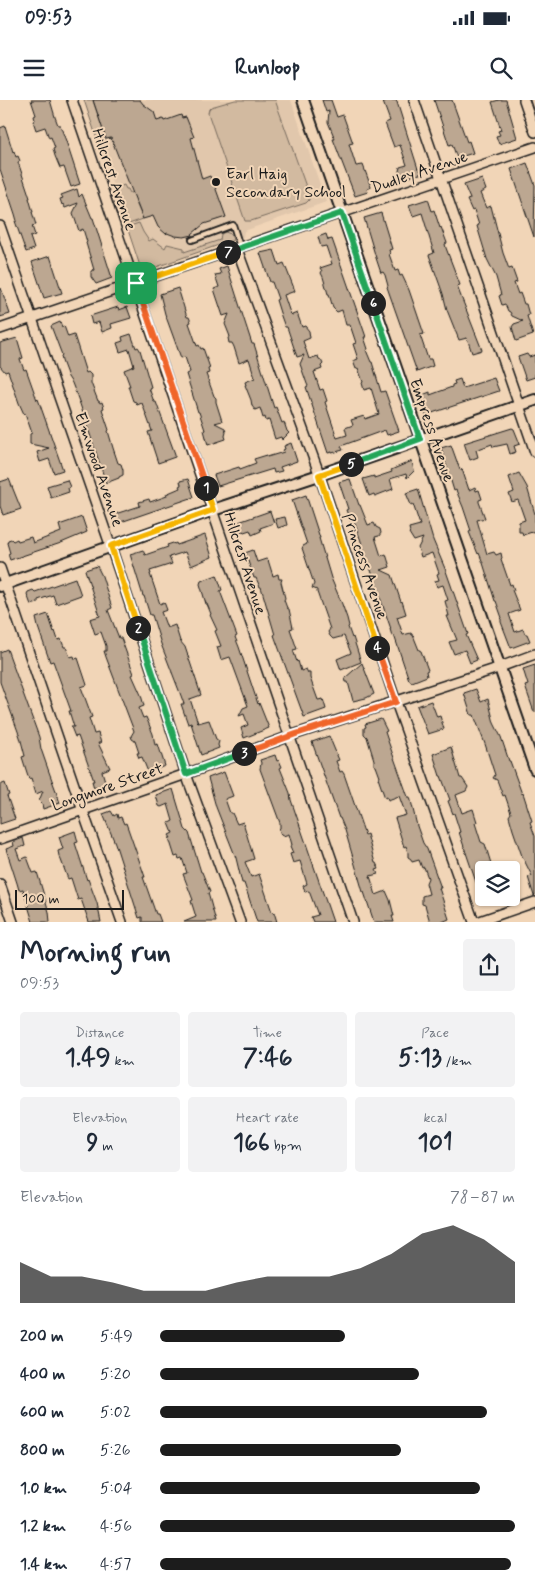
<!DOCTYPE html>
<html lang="en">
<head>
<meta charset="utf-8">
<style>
  body { margin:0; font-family:Mynerve,sans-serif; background:#f2f2f3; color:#1f2937; height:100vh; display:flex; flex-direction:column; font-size:19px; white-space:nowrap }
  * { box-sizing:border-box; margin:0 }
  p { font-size:16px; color:#747a83 }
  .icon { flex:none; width:28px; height:28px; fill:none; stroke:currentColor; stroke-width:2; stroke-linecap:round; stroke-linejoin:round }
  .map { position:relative; height:822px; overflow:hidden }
  .side { display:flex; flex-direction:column; background:#fff; flex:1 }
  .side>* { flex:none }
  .tools { position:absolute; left:475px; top:761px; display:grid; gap:10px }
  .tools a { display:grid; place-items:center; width:45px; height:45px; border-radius:5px; background:#fff; box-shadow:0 1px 4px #0004; font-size:25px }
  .scale { position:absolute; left:15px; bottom:12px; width:109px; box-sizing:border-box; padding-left:5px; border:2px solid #1c1c1c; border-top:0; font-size:14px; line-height:18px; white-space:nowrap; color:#1c1c1c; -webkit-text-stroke:4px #f1d5b7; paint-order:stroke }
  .pin { position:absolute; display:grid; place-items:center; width:42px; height:42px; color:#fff; margin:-21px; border-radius:10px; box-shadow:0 2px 8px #0006 }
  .km { position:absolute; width:25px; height:25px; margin:-12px; border-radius:50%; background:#222; color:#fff; font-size:14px; line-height:25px; text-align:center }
  .round { display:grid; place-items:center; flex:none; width:52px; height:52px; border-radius:5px; background:#f2f2f3 }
  .summary { display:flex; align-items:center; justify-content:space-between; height:85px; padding:0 20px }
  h1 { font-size:28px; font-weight:700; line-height:38px }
  .stats { display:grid; grid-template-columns:repeat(3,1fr); gap:8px; height:85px; padding:5px 20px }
  .stats div { display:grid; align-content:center; border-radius:5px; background:#f2f2f3; text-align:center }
  .stats b { font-size:25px; font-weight:700 }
  .stats small { font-size:14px; font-weight:400 }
  .stats p { font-size:14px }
  .chart { height:140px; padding:10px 20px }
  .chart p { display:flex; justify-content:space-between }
  .chart svg { width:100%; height:90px; margin-top:5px; fill:#1c1c1c; opacity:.7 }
  ul { padding:0 20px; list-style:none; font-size:16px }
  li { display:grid; grid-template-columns:80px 60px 1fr; align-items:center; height:38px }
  li i { height:12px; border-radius:6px; background:#1c1c1c }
  .status { display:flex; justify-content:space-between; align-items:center; height:35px; padding:0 25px; background:#fff; direction:ltr }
  .status svg { height:14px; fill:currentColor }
  header { display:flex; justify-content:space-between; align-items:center; height:65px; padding:0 20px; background:#fff; font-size:22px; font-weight:700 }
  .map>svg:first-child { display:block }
  .built { fill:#e1c7ac }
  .green { fill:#d2baa0; stroke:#776b5e }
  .building { fill:#bca791; stroke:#1c1c1c }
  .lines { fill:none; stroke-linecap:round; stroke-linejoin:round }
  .service-casing { stroke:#1c1c1c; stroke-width:8 }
  .minor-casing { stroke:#1c1c1c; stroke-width:12 }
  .tertiary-casing { stroke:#1c1c1c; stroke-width:14 }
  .service { stroke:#f1d5b7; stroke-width:4.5 }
  .minor { stroke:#f1d5b7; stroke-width:9 }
  .tertiary { stroke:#f1d5b7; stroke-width:10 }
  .split-1-casing { stroke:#fff; stroke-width:10 }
  .split-2-casing { stroke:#fff; stroke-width:10 }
  .split-3-casing { stroke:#fff; stroke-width:10 }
  .split-4-casing { stroke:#fff; stroke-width:10 }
  .split-5-casing { stroke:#fff; stroke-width:10 }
  .split-6-casing { stroke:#fff; stroke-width:10 }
  .split-7-casing { stroke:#fff; stroke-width:10 }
  .split-8-casing { stroke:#fff; stroke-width:10 }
  .split-1 { stroke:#f0652b; stroke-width:6 }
  .split-2 { stroke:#f5b400; stroke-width:6 }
  .split-3 { stroke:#22a559; stroke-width:6 }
  .split-4 { stroke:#f0652b; stroke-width:6 }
  .split-5 { stroke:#f5b400; stroke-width:6 }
  .split-6 { stroke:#22a559; stroke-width:6 }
  .split-7 { stroke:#22a559; stroke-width:6 }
  .split-8 { stroke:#f5b400; stroke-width:6 }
  .poi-dot { fill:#1c1c1c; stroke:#f1d5b7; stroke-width:2 }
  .labels { text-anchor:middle; stroke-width:4; stroke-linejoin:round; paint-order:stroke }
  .street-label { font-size:16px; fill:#1c1c1c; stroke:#f1d5b7 }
  .poi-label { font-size:16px; fill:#1c1c1c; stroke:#f1d5b7; text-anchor:start }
</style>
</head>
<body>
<div class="status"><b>09:53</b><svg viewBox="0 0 49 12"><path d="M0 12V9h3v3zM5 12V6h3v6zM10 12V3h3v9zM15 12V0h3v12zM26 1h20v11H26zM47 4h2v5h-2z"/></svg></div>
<header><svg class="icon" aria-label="menu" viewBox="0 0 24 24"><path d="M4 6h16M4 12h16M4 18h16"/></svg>Runloop<svg class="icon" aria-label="search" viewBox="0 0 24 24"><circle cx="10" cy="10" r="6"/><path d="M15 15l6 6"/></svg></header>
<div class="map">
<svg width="535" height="822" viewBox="0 0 535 822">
  <rect width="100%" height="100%" fill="#f1d5b7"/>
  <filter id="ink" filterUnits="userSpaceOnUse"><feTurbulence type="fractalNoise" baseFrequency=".02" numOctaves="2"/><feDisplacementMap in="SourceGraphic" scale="10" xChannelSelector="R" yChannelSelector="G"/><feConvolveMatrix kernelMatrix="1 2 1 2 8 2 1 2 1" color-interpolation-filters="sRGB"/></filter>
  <g filter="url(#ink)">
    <path class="built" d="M84 0H291L326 102 244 131 243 137 142 172Z"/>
    <path class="green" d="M84 0H94L93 1 106 39 98 42Z
      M235 0H275L309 95V100L306 103 251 121H245L208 13 209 9 211 7Z
      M124 85 126 89H128L130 93 135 92 136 103 143 119 126 125 114 89Z
      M139 123 143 132 149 141 153 139 165 148 167 144 184 148V152L220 140 221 134 225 132 231 134 233 140 142 172 127 127Z"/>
    <path class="building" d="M31 0H50L55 17 58 25H60L66 41 80 84 71 87 64 67 60 68 55 56 53 49 55 48 51 37 49 38 45 27 36 30 33 21 35 20 34 16 36 15Z
      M93 0H140L143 4 154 12 157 21 163 19 164 21 181 15 182 18 186 17 194 37 191 38 202 79 210 76 212 81H213L226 117 204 124 192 134 193 135 184 137 175 136 167 133 166 134 158 127 153 116 143 119 111 38 106 39Z
      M322 0H331L337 17 343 15 353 43 349 44 356 66 363 65 371 87 370 88 367 89 368 92 355 96 333 39H335L328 22 329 11 326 12Z
      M388 0H395L397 2 418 69 424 73 411 76V77L408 78 403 77 399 74V71L400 67 407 65 400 45 394 47 385 23 390 21 383 2Z
      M434 0H452L467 42 469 41 473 53 457 58 452 44 449 45Z
      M499 0H506L517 38 499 44 496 36 500 35 498 31 501 30 492 2Z
      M5 26 13 52 14 51 16 57 18 56 20 61 18 62 30 98H29L33 112H32L36 125 32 126 35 135 30 137 34 149 26 152 15 121H17L15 114 0 69V28Z
      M527 63 535 85 534 137 511 69Z
      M482 79 486 90 480 93 486 108 491 106 503 153 509 169 512 168 517 182 514 183 518 194 520 193 524 204H526L529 215 527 216 533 235 516 241 512 227 514 224 523 221 512 216 510 212 508 211 505 204 502 205 499 196 501 195 496 177 487 159 477 126 479 125 474 110 472 111 467 100 470 99 464 85Z
      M77 89 79 97 82 94 92 118H93L112 178 96 184 91 177V171L94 170 86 143 87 142 83 129 79 131 73 113 78 103 65 108 63 104 62 105 60 99 63 98 61 95Z
      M428 99 432 111 434 110 440 128 441 127 447 143 445 144 446 148 460 185 457 186 460 194 482 250 472 253 467 238 459 240 447 210 443 194 429 155 434 153 422 113 413 116 409 105Z
      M381 113 392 149 389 150 390 153 389 154 395 171 398 170 400 176 402 175 409 190 424 234 420 235 428 259H431L433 266 417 272 387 187 388 186 385 175 383 172 381 173 376 158 364 118Z
      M326 134 328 140 332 139 366 237H364L368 249 366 250 371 262H372L381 292 385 291 399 331 387 335 385 330 341 346 343 350 332 353V352L328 353 306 287 308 286 307 284 300 264 304 255 297 257 287 227H285L281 216 276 200 278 199 272 182H270L260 153 274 150 279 165 284 163 290 178 295 191 284 195 290 213 292 215 297 213 302 227 305 226 309 231 310 238 303 241 309 259 318 256 319 259 321 260 323 264 321 266 322 269 314 272 320 290 323 289 327 301 325 302 337 338 347 335 345 328 353 325 351 320 364 316 365 319 379 314 371 288 364 290 362 283 363 282 358 268 356 269 353 261 358 259 353 244 356 243 350 225H346L342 210 337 212 333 208 329 194H328L323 177 321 173 322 171 320 168 332 164 326 146 321 147 318 137Z
      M50 156 62 193 44 198 32 162Z
      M227 166 241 210 252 244H254L274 308 276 307 282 323 284 322 287 331 289 333 282 340 281 337 275 339 269 320 266 321 265 317 263 318 260 308 255 310 252 306 251 300 245 285H246L245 282 255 278 249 259 239 263 234 247 232 243H229L228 238 230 237 229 234 225 224 229 214 223 216 214 189 219 187 215 175 221 174 219 169Z
      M1 188 10 214 0 217V189Z
      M178 188 186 214 187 217H189L191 222 189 223 197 246 199 245 201 249 203 248 210 268 208 269 209 273 206 274 214 296 216 298V302L222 321 215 323 225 328 226 332 225 336 226 339 208 345 204 330H205L199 312H198L186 274 190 272 185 257 181 258 165 214 160 194Z
      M118 207 119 210 127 207 131 218 111 224 112 228 102 232 99 222 92 224 90 216Z
      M60 222 62 227 64 226 68 237 74 235 86 273 88 272 91 275V283L98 301H99L100 303 102 302 104 308 102 309 109 330 108 331 113 348 118 363 121 364 123 370V375L119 377V378L106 383 80 304 72 283 68 277 62 261 61 256 62 255 51 226Z
      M131 234 136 248 138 247 140 250 151 287 149 288 154 302H156L175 354V357L158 363 148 332 152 331 142 303 137 305 136 302 133 301 128 286H130L124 270 134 266 129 249 120 252 117 243 123 241 122 237Z
      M17 238 23 258 20 259 24 270 26 269 37 300 38 299 63 370 54 373 49 359 40 362 37 352 49 348 30 344V334L32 333 25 313 24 314 19 303 8 271 5 272 0 266V243Z
      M527 254 529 257 535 255V277L526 280 518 257Z
      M494 278 499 291 426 315 420 296 430 292V295L452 287V285L455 284 454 281 460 279 463 288Z
      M512 328 514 329 520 344 514 346 516 352 510 354 507 344 493 347 492 344 476 350 478 357 470 360 464 343Z
      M291 343 297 361 280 367 282 371 274 373 273 369 218 386 214 375 239 367 240 369 256 363 254 359 267 355V357L284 352 283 350 285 349 284 346Z
      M451 345 460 370 462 369 469 390 475 387 476 391 479 390 482 399 479 400V402L485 418 477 420 487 454 494 452 496 455 501 453 502 458 501 459 509 482 510 485 512 484 514 490H512L520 510 509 514 515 532 523 529 525 534H527L530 541 511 548 501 522V519L502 518 496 501H495L483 463 479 453 478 454 469 432 471 431 463 407 456 390 454 391 441 348Z
      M412 361 414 371 407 378 406 374 390 379 393 389 375 396 374 394 369 396 363 379 374 376V378L392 372 391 370Z
      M519 373 527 387 535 414V431L523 435 522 432H519V422L525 420 518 400 512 402 509 394 514 392 509 377Z
      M9 379 21 409 3 415 0 406V382Z
      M188 379 194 397 115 424 112 415 140 406 139 402 149 399 150 402 167 396 166 394 180 388 179 386 181 385 180 381Z
      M350 379 359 405H360L368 425 374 423 376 427 380 429 381 433 379 436 375 437 381 456 386 454 390 467 381 470 392 475 401 502 402 501 406 514 397 517 403 535 411 533 412 535H413L419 550 421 551 428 570 426 571 427 576 412 582 409 580 394 535 392 536 390 529H391L374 480 373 481V476L355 424 352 425 346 410 348 409 339 382Z
      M67 380 70 387 68 388 69 392 51 398 47 386Z
      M418 389 433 440 446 471 468 534 466 535 477 560 470 563 465 550 454 554 449 542 457 540 447 516H449L445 501 448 500 443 485 437 487 435 481 439 480 437 474 439 473 432 453 421 457 418 448 423 438 414 441 409 433 410 432 409 428 420 425 413 404 411 405 406 393Z
      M306 395 320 438H319L331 478 342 504 347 518 349 526 348 527 352 538 353 537 361 562 341 570 337 559 351 553 344 536 333 539 330 536 328 532 330 529 317 492V490L312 488 314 484 302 448 303 447V446L307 444 292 400Z
      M270 411 274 423 260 428 261 431 252 435 250 430 244 432 243 431 236 432 233 424Z
      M82 417 87 432 61 443 10 460 8 454 10 453 7 443 8 440 11 439 13 441 17 439 18 441 31 437 33 443 61 432 59 425Z
      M285 417 287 425 278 428 275 419Z
      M205 435 212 457 191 466 185 452 169 457 172 464 150 471 151 474H150L160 504 164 502 167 510 161 512 167 528 175 525 180 541 185 547 201 595 190 599 198 623 209 620 216 639 219 641 218 645 219 648 201 655 191 623 188 624 181 604H184L180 593 161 544 152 515H150L144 496H143L130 454 143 450 145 455 168 447 167 445 173 443 174 444 176 443 177 445Z
      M253 450 257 462 266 459 268 460 273 476 278 474 279 479H282L281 482 285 498 284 500 287 508 289 509 293 528 290 529 297 549 293 550 297 562 298 561 301 571 306 569 308 573H310V578L318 600 323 599 326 609 304 617 274 535H275L261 487H260L256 478H254L249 464 245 453Z
      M97 466 102 476 112 508 108 510 119 538H121L134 574 132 575 141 595 144 606 139 608 143 618 146 617 153 634 155 645 158 644 165 666 148 672 142 657 139 658 137 653H139L135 641 132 639 131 636 134 631 106 557 104 551H106V546L101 532 95 534 90 519 100 516 85 470Z
      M217 475 222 490 220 491 237 536 235 537 239 547 258 604 259 603 269 628 244 638 241 628 248 625 244 614 239 616 243 608 248 606 230 557 221 560 217 547 221 546 215 531 217 530 210 515 211 514 207 504H206L200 484 201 481Z
      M75 478 81 495 56 504 53 495 38 500V503L31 505 27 494 28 492 33 490 35 492Z
      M48 514 54 532 55 531 58 540 61 539 64 547H66L70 557 74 556 75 559 78 558 87 585 81 587 92 617 89 618 94 634 98 633 101 643H98L110 668 102 671 107 688 98 691 97 687 94 688 92 681H94L78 636 75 637 71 627H74L69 611H71L53 561 50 562 38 527 36 518Z
      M7 549 39 637 41 649 49 672 56 691 58 692 57 694 60 703 43 709 42 704 39 701 43 691 36 694 31 678 29 679 22 657 25 656 20 637 0 582V552Z
      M362 563 374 594 366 598 353 601 348 582H346L345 578Z
      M535 565V612H534L525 586 528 585 523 569Z
      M476 589 481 602 488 599 494 623 501 637 509 661H510L522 694 523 693 532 721 530 722 535 736V795L534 796 528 777 532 776 522 756 513 730 509 716 511 713 505 695 503 696 497 680 493 678 495 675 485 644 475 618 474 615H471L464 593Z
      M431 601 437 617 440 616 444 629 428 634 417 606Z
      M381 619 387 631 385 632 388 641 408 697H410L412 705 417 726 423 743 427 749 441 788H439L449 819 442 822H430L425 805 422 804V796L429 794 426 783 428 778 424 767 422 768 419 760 412 762 411 759 408 757V753L406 746 404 747 395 718 406 715 399 696 388 700 387 697 385 698 378 678 380 677 376 666 374 665V660L367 637 364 634V628L366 627 365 624Z
      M329 636 339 660 336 661 340 672 342 671 344 674 365 735 367 734 375 763H376L379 769 376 770 378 774 370 776 376 795 386 791 390 800 394 816H392L394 822H374L364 792H363L345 730 340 718H339L312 642Z
      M451 647 460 678H462L468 687 466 691 456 695 462 713 473 709 477 722 475 723 481 742 485 744 493 770H484V786L478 788 459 732H460L454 713 453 714 448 701 450 700 441 676H440L433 654Z
      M275 655 277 661 279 660 282 667 280 668 290 693 291 700 333 822H313L311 817 318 815 309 791 305 792 303 786 307 784 300 761 293 763 290 754 293 753 290 746 292 745 289 734 283 736V734L281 735 279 729 280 728V723L260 669 261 663 260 660Z
      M224 672 233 696 225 699 230 713H232L237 724 243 722 254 759 245 762 251 777 259 774 272 812H274L277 822H257L244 783H242L236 758 216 707 208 678Z
      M5 683 9 695 7 696 15 719 0 724V685Z
      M173 689 185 729 189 733 201 772H202L210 792 208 793 216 822H184L196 817 191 801 193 800 183 774 187 773 182 758 179 759 178 756 175 757 169 738H171L169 735 173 733 169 723 173 721 168 704 161 707 159 706 156 695Z
      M111 711 114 716 117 714 118 718 121 717 124 724 126 723 145 777H143L156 814H158L161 822H142V817L139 818 115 743 103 714Z
      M75 731 78 742 75 743 87 780 88 779 97 803 101 822H89L81 799 78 800 71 778 68 779 61 760 59 756 58 751 63 749 59 737Z
      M23 738 25 746 16 749 20 760 27 757 33 773 37 772 49 812 50 822H33L23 789 19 790 17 783 6 749 14 746 13 742Z"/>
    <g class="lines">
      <g class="service-casing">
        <path id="service" d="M192 140 233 125 240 147"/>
      </g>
      <g class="minor-casing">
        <path id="minor" d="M72 0 353 822
          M414 0 535 352
          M524 0 535 32
          M0 126 113 453 186 674 240 822
          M237 149 316 365 396 602 474 822
          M0 229 535 47
          M0 468 84 714 122 822
          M0 739 186 674 296 634 492 570 535 554
          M0 784 13 822
          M477 822 535 802"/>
      </g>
      <g class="tertiary-casing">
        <path id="tertiary" d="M303 0 535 669
          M0 486 213 410 319 375 535 300"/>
      </g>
      <use href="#service" class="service"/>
      <use href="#minor" class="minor"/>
      <use href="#tertiary" class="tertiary"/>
    </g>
  </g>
  <g class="lines" filter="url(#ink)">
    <g class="split-1-casing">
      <path id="split-1" d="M136 183 206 388"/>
    </g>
    <g class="split-2-casing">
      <path id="split-2" d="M138 528 111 446 213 410 206 388"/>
    </g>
    <g class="split-3-casing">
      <path id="split-3" d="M138 528 186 674 244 653"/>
    </g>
    <g class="split-4-casing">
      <path id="split-4" d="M244 653 296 634 396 602 377 548"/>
    </g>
    <g class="split-5-casing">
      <path id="split-5" d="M351 364 319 375 377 548"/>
    </g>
    <g class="split-6-casing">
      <path id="split-6" d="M351 364 420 339 373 203"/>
    </g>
    <g class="split-7-casing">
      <path id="split-7" d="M228 152 342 113 373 203"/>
    </g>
    <g class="split-8-casing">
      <path id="split-8" d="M136 183 228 152"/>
    </g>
    <use href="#split-1" class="split-1"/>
    <use href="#split-2" class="split-2"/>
    <use href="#split-3" class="split-3"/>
    <use href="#split-4" class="split-4"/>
    <use href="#split-5" class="split-5"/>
    <use href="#split-6" class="split-6"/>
    <use href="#split-7" class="split-7"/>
    <use href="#split-8" class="split-8"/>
  </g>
  <circle class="poi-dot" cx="216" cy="82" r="5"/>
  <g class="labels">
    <g class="street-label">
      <text transform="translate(419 71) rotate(-19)" y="6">Dudley Avenue</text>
      <text transform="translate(115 79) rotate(71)" y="6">Hillcrest Avenue</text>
      <text transform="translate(433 330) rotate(71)" y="6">Empress Avenue</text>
      <text transform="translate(100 369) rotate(71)" y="6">Elmwood Avenue</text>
      <text transform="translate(246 463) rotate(72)" y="6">Hillcrest Avenue</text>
      <text transform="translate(366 466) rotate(71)" y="6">Princess Avenue</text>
      <text transform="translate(107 686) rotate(-19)" y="6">Longmore Street</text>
    </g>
    <g class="poi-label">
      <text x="226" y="79">Earl Haig<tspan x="226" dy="18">Secondary School</tspan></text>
    </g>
  </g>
</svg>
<div class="tools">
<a><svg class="icon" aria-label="layers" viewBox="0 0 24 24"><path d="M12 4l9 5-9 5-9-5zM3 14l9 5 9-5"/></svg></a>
</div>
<div class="scale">100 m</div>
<div class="pin" style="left:136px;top:183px;background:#1e9e55"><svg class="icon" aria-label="arrive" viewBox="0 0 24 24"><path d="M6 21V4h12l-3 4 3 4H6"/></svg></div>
<b class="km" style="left:206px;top:388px">1</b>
<b class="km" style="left:138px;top:528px">2</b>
<b class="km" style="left:244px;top:653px">3</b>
<b class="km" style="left:377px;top:548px">4</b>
<b class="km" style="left:351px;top:364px">5</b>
<b class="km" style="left:373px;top:203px">6</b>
<b class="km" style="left:228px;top:152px">7</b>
</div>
<section class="side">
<div class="summary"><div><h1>Morning run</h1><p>09:53</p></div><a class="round"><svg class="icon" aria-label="share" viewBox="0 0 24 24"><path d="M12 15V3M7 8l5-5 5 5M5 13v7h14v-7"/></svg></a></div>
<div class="stats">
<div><p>Distance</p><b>1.49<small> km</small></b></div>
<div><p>Time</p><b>7:46</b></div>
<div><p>Pace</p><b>5:13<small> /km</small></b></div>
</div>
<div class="stats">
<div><p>Elevation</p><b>9<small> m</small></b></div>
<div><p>Heart rate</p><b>166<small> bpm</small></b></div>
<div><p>kcal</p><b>101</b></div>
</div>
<div class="chart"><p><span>Elevation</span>78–87 m</p>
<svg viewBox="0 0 160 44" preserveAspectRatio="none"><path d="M0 44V24L10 31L20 31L30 34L40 38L50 38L60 38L70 34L80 31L90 31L100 31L110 27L120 20L130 10L140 6L150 13L160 24V44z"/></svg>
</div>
<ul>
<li><b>200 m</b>5:49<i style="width:52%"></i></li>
<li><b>400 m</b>5:20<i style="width:73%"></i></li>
<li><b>600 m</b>5:02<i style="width:92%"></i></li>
<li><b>800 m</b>5:26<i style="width:68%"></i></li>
<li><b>1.0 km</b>5:04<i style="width:90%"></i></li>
<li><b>1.2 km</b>4:56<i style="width:100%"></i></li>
<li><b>1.4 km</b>4:57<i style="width:99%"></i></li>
</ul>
</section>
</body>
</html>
